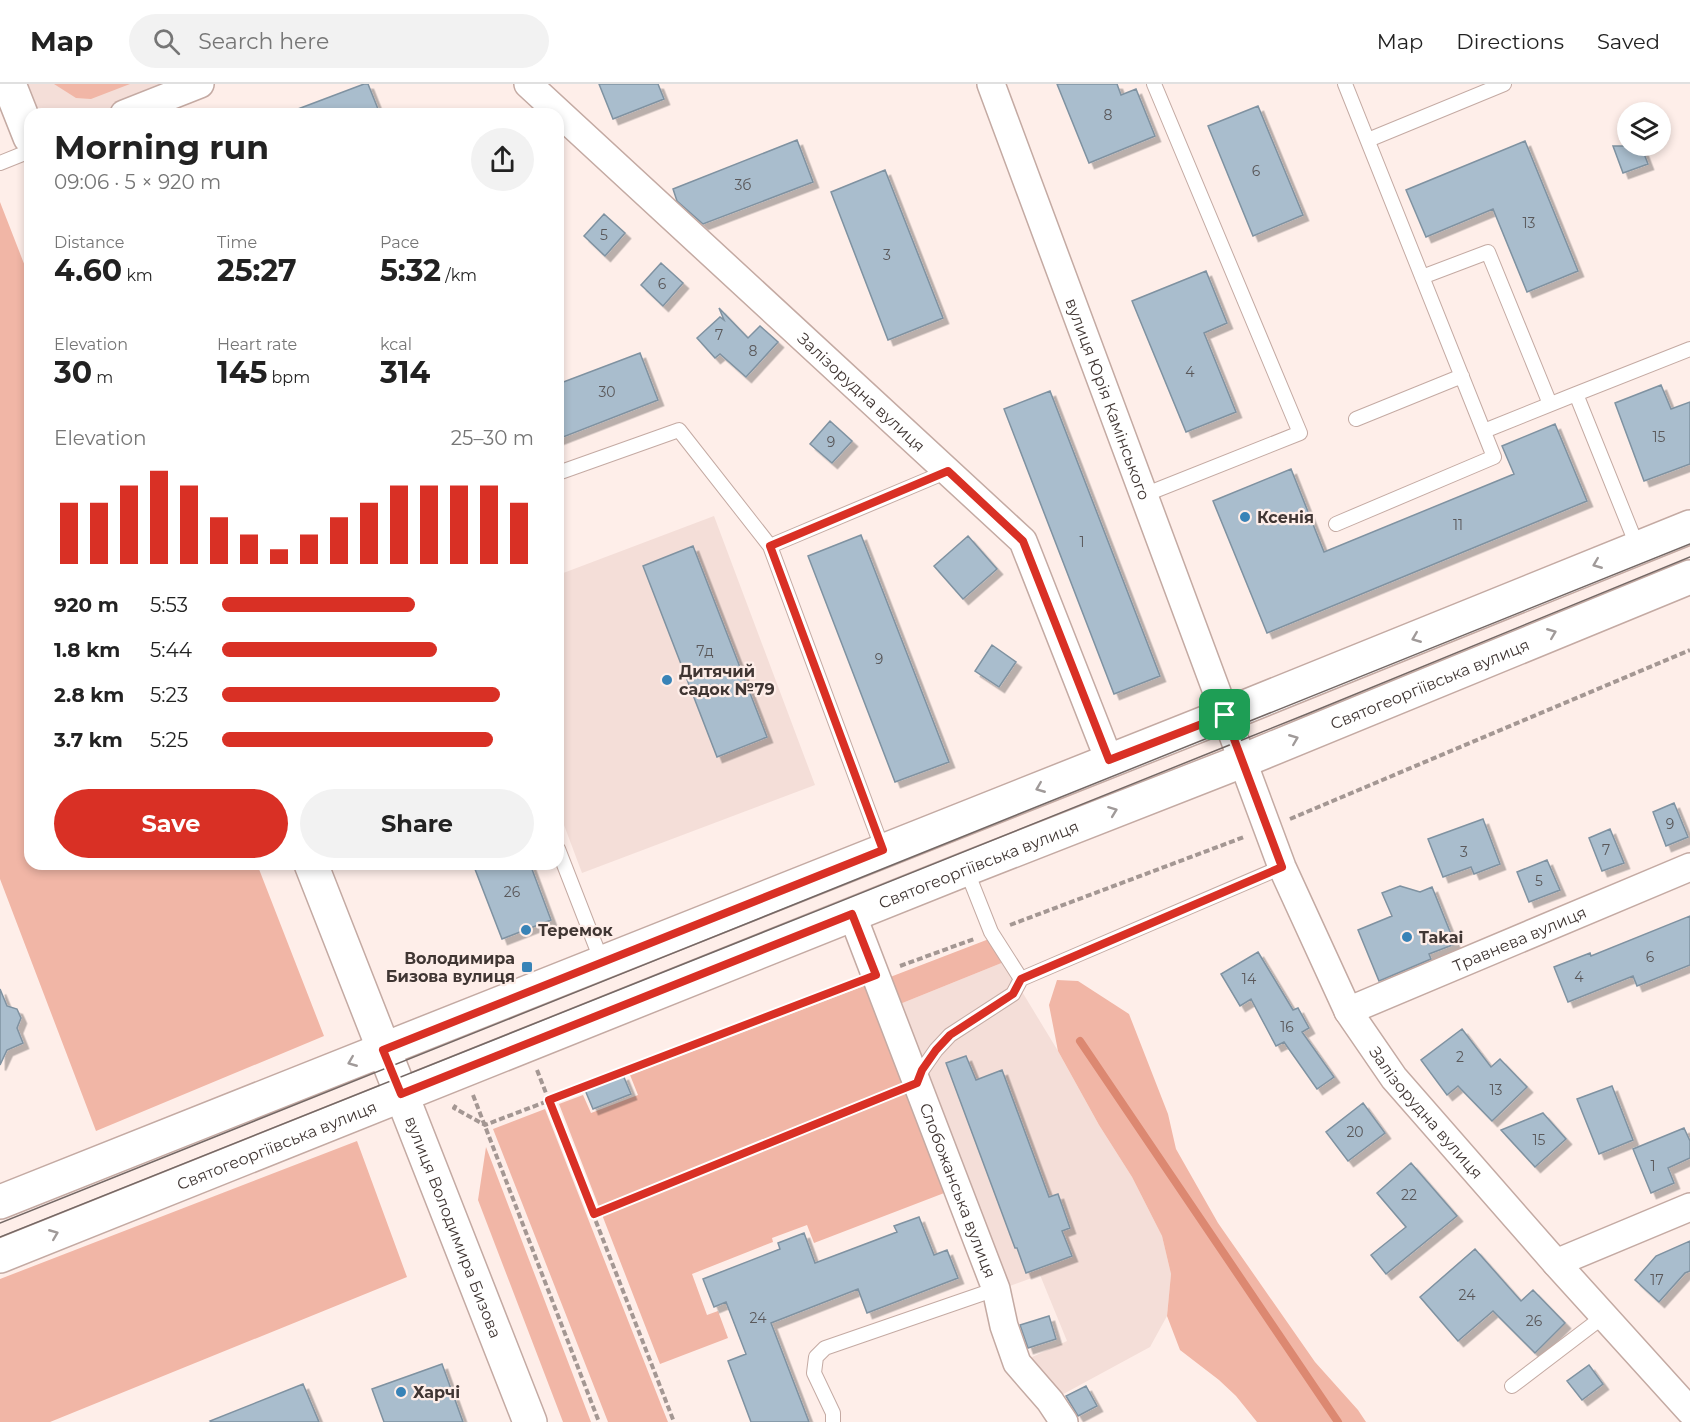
<!DOCTYPE html>
<html lang="en">
<head>
<meta charset="utf-8">
<style>
  body { margin:0; font-family:Montserrat,sans-serif; background:#f2f2f2; color:#222; height:100vh; display:flex; flex-direction:column; font-size:22px; white-space:nowrap }
  * { box-sizing:border-box; margin:0 }
  p { font-size:20px; color:#767676 }
  .icon { flex:none; width:33px; height:33px; fill:none; stroke:currentColor; stroke-width:2; stroke-linecap:round; stroke-linejoin:round }
  .map { position:relative; flex:1; overflow:hidden }
  .panel { position:absolute; left:24px; top:24px; width:540px; height:762px; display:flex; flex-direction:column; background:#fff; border-radius:18px; box-shadow:0 3px 9px #0003 }
  .panel>* { flex:none }
  .fabs { position:absolute; left:1617px; top:18px; display:grid; gap:12px }
  .fabs a { display:grid; place-items:center; width:54px; height:54px; border-radius:50%; background:#fff; box-shadow:0 3px 9px #0003; font-size:30px }
  .pin { position:absolute; display:grid; place-items:center; width:51px; height:51px; color:#fff; margin:-26px; border-radius:12px; box-shadow:0 3px 9px #0006 }
  .round { display:grid; place-items:center; flex:none; width:63px; height:63px; border-radius:32px; background:#f2f2f2 }
  .summary { display:flex; align-items:center; justify-content:space-between; height:102px; padding:0 30px }
  h1 { font-size:33px; font-weight:700; line-height:45px }
  .stats { display:grid; grid-template-columns:repeat(3,1fr); gap:9px; height:102px; padding:6px 30px }
  .stats div { display:grid; align-content:center }
  .stats b { font-size:30px; font-weight:700 }
  .stats small { font-size:16px; font-weight:400 }
  .stats p { font-size:16px }
  .chart { height:168px; padding:12px 30px }
  .chart p { display:flex; justify-content:space-between }
  .chart svg { width:100%; height:108px; margin-top:6px; stroke:#d93025; stroke-width:6 }
  .primary-button { display:flex; gap:12px; margin-top:auto; padding:12px 30px }
  .primary-button a { flex:1; height:69px; border-radius:36px; background:#d93025; color:#fff; font-size:24px; font-weight:700; line-height:69px; text-align:center }
  .primary-button a+a { background:#f2f2f2; color:#222 }
  ul { padding:0 30px; list-style:none; font-size:20px }
  li { display:grid; grid-template-columns:96px 72px 1fr; align-items:center; height:45px }
  li i { height:15px; border-radius:8px; background:#d93025 }
  header { display:flex; align-items:center; gap:36px; box-sizing:border-box; height:84px; padding:0 30px; background:#fff; border-bottom:2px solid #e0e0e0 }
  header strong { font-size:28px }
  nav { display:flex; gap:33px; margin-inline-start:auto; font-size:21px }
  .search { width:420px; height:54px; background:#f2f2f2; display:flex; align-items:center; gap:15px; box-sizing:border-box; padding:0 21px; border-radius:33px; color:#767676; font-size:22px }
  .map>svg:first-child { display:block }
  .built { fill:#f4ded8 }
  .green { fill:#f1b6a6 }
  .lines { fill:none; stroke-linecap:round; stroke-linejoin:round }
  .stream { stroke:#dc8871; stroke-width:8 }
  .building { fill:#a9bdcd; stroke:#7f92a1; stroke-width:1.5; filter:url(#shadow) }
  .service-casing { stroke:#c4aaa3; stroke-width:16 }
  .minor-casing { stroke:#c4aaa3; stroke-width:30 }
  .tertiary-casing { stroke:#c4aaa3; stroke-width:36 }
  .secondary-casing { stroke:#c4aaa3; stroke-width:36 }
  .path { stroke:#a49793; stroke-width:4; stroke-dasharray:6 3; stroke-linecap:butt }
  .service { stroke:#fff; stroke-width:14 }
  .minor { stroke:#fff; stroke-width:27 }
  .tertiary { stroke:#fff; stroke-width:33 }
  .secondary { stroke:#fff; stroke-width:33 }
  .tram { stroke:#746865; stroke-width:1.5 }
  .oneway { stroke:#a09a99 }
  .route-casing { stroke:#fff; stroke-width:12 }
  .route { stroke:#d93025; stroke-width:8 }
  .poi-dot { fill:#3883b7; stroke:#feeee9; stroke-width:2 }
  .labels { text-anchor:middle; stroke-width:4.5; stroke-linejoin:round; paint-order:stroke }
  .number-label { font-size:14px; fill:#5a585a }
  .street-label { font-size:16px; fill:#403633; stroke:#feeee9 }
  .poi-label { font-size:16px; font-weight:bold; fill:#403633; stroke:#feeee9; text-anchor:start }
</style>
</head>
<body>
<header>
<strong>Map</strong>
<div class="search"><svg class="icon" aria-label="search" viewBox="0 0 24 24"><circle cx="10" cy="10" r="6"/><path d="M15 15l6 6"/></svg>Search here</div>
<nav><a>Map</a><a>Directions</a><a>Saved</a></nav>
</header>
<div class="map">
<svg width="1690" height="1338" viewBox="0 0 1690 1338">
  <defs>
    <filter id="shadow"><feDropShadow dx="5.5" dy="5.5" stdDeviation="0" flood-color="#0004"/></filter>
  </defs>
  <rect width="100%" height="100%" fill="#feeee9"/>
  <path class="built" d="M9 0H200L124 30H30Z
    M714 432 815 701 582 789 558 725V491Z
    M1004 878 1058 967 1099 1041 1132 1093 1162 1152 1171 1190 1167 1232 1150 1263 1056 1314 1030 1274 1067 1257 1040 1191 1004 1204 895 922Z"/>
  <path class="green" d="M54 0H130L91 15 76 14Z
    M0 118 30 195V780H257L324 952 96 1047 0 795Z
    M989 855 1004 878 895 922 885 895Z
    M1057 896 1078 897 1129 930 1168 1030 1176 1065 1218 1139 1315 1278 1358 1326 1366 1338H1257L1236 1312 1219 1296 1180 1266 1167 1232 1171 1190 1162 1152 1132 1093 1099 1041 1058 967 1049 921Z
    M872 899 952 1106 814 1159 807 1141 772 1154 773 1158 692 1190 707 1231 718 1227 728 1254 660 1280 559 1020 583 1011 591 1029 638 1011 630 991Z
    M545 1025 662 1323 668 1338H608L493 1045Z
    M357 1057 407 1193 50 1338H0V1195Z
    M486 1063 591 1338H563L478 1116Z"/>
  <g class="lines">
    <path class="stream" d="M1080 957 1338 1338"/>
  </g>
  <path class="building" d="M364 0H368L380 30H291L290 28Z
    M599 0H658L664 15 613 35Z
    M1057 0H1117L1121 11 1136 5 1155 52 1089 79Z
    M1258 22 1303 131 1253 152 1208 42Z
    M797 56 813 98 703 140 677 117 673 105Z
    M1525 57 1578 187 1527 208 1493 125 1426 153 1406 106Z
    M1613 62H1641L1648 80 1623 89Z
    M885 86 943 234 888 256 831 108Z
    M604 130 625 149 605 172 584 152Z
    M661 179 683 199 663 222 641 201Z
    M1206 187 1227 239 1204 249 1236 328 1186 348 1132 217Z
    M719 224 748 254 760 242 778 258 746 293 720 270 715 274 697 254 720 233 724 236Z
    M640 269 658 316 558 355V300Z
    M1661 301 1671 325 1690 318V380L1644 397 1615 319Z
    M1050 307 1160 592 1114 610 1004 325Z
    M830 337 852 357 832 379 810 360Z
    M1555 340 1587 417 1267 549 1213 417 1291 385 1324 468 1514 390 1502 362Z
    M861 451 949 678 895 698 808 472Z
    M968 452 997 485 963 515 934 482Z
    M693 462 767 653 717 673 643 482Z
    M992 561 1016 578 999 603 975 587Z
    M1674 719 1688 753 1666 762 1653 728Z
    M1483 735 1500 780 1474 790 1471 783 1443 793 1428 755Z
    M1610 745 1624 779 1602 787 1589 754Z
    M1547 776 1560 806 1529 818 1517 788Z
    M473 780H530L551 836 502 855Z
    M1400 802 1420 808 1432 803 1455 860 1429 870 1431 875 1379 897 1358 846 1392 832 1382 809Z
    M1690 832V881L1637 902 1633 892 1568 918 1554 883 1590 869 1591 872Z
    M1258 868 1293 926 1298 924 1309 944 1302 948 1334 993 1317 1005 1284 958 1276 962 1251 915 1240 922 1221 890Z
    M0 905 7 922 17 925 21 934 17 944 23 959 7 966 0 981Z
    M1462 945 1491 983 1500 975 1527 1003 1492 1037 1458 1002 1447 1011 1421 976Z
    M966 972 976 996 1002 986 1049 1113 1058 1110 1070 1144 1062 1147 1072 1172 1026 1189 1017 1164H1015L946 979Z
    M623 991 631 1010 593 1025 585 1006Z
    M1612 1002 1633 1056 1599 1070 1577 1015Z
    M1363 1019 1385 1049 1348 1077 1326 1048Z
    M1543 1029 1566 1055 1535 1083 1501 1046Z
    M1684 1044 1690 1057V1074L1668 1084 1674 1099 1651 1109 1633 1065Z
    M1411 1079 1457 1132 1386 1190 1371 1171 1406 1143 1377 1109Z
    M919 1133 934 1171 947 1166 958 1194 867 1229 858 1205 771 1239 809 1338H751L728 1277 746 1270 726 1218 714 1223 703 1195 780 1165 778 1159 804 1149 815 1179 897 1148 894 1142Z
    M1690 1157V1187L1685 1189 1659 1218 1635 1196 1656 1172Z
    M1475 1165 1521 1217 1533 1206 1565 1239 1535 1269 1493 1227 1458 1257 1420 1213Z
    M1049 1232 1056 1255 1028 1264 1020 1241Z
    M442 1280 463 1338H384L372 1305Z
    M1589 1281 1603 1300 1582 1316 1567 1297Z
    M303 1300 319 1338H211L210 1337Z
    M1086 1302 1097 1322 1078 1332 1066 1312Z"/>
  <g class="lines">
    <g class="service-casing">
      <path id="service" d="M1368 56 1504 0
        M0 79 30 67
        M1422 193 1488 168 1550 320
        M1576 310 1690 265
        M1356 335 1462 292
        M1484 347 1576 310 1638 464
        M558 389 679 346 770 462 883 766
        M1144 411 1300 349 1154 0
        M1336 440 1494 373 1345 0
        M770 462 948 387
        M558 765 602 878
        M966 785 991 848 1021 895
        M918 997 922 986 936 966 950 951 1013 910 1021 895 1282 783
        M1512 1302 1604 1232
        M833 1338V1329L814 1289 816 1273 825 1264 996 1205"/>
    </g>
    <g class="minor-casing">
      <g id="minor">
        <path id="s1" d="M528 0 1023 457 1109 676"/>
        <path id="s2" d="M991 0 1282 783 1348 927 1394 994 1556 1179 1690 1327"/>
        <path d="M124 30 200 0"/>
        <path id="s3" d="M852 830 996 1205 1004 1242 1017 1279 1050 1317 1064 1338"/>
        <path id="s4" d="M1348 927 1690 783"/>
        <path d="M1556 1179 1690 1123"/>
      </g>
    </g>
    <g class="tertiary-casing">
      <g id="tertiary">
        <path d="M9 0 30 53"/>
        <path id="s5" d="M311 780 530 1338"/>
      </g>
    </g>
    <g class="secondary-casing">
      <g id="secondary">
        <path d="M0 1118 1225 631 1690 443"/>
        <path id="s6" d="M0 1172 966 785 1242 677 1690 493"/>
      </g>
    </g>
    <path class="path" d="M1290 735 1690 566
      M1010 841 1244 753
      M900 882 974 855
      M537 986 674 1338
      M473 1011 599 1338
      M456 1021 454 1024 485 1041 851 901
      M593 1130 893 1009"/>
    <use href="#service" class="service"/>
    <use href="#minor" class="minor"/>
    <use href="#tertiary" class="tertiary"/>
    <use href="#secondary" class="secondary"/>
    <path class="tram" d="M0 1139C563 912 1128 689 1690 460
      M0 1153C410 988 822 826 1232 660 1385 599 1537 536 1690 473"/>
  </g>
  <defs><path id="oneway-chevron" d="M-2-3.5L2.5 0L-2 3.5" fill="none" stroke-width="1.6" stroke-linecap="round" stroke-linejoin="round" transform="scale(1.5)"/></defs>
  <g class="oneway">
    <use href="#oneway-chevron" transform="translate(1597 480) rotate(158)"/>
    <use href="#oneway-chevron" transform="translate(1552 549) rotate(-22)"/>
    <use href="#oneway-chevron" transform="translate(1416 554) rotate(158)"/>
    <use href="#oneway-chevron" transform="translate(1294 655) rotate(-22)"/>
    <use href="#oneway-chevron" transform="translate(1040 704) rotate(158)"/>
    <use href="#oneway-chevron" transform="translate(1113 727) rotate(-21)"/>
    <use href="#oneway-chevron" transform="translate(352 978) rotate(158)"/>
    <use href="#oneway-chevron" transform="translate(54 1150) rotate(-22)"/>
  </g>
  <g class="lines">
    <g class="route-casing">
      <path id="route" d="M948 387 1023 457 1109 676 1225 631 1282 783 1021 895 1013 910 950 951 936 966 922 986 917 999 594 1130 549 1016 876 891 852 830 401 1010 383 966 883 766 770 462Z"/>
    </g>
    <use href="#route" class="route"/>
  </g>
  <g class="poi-dot">
    <circle cx="1245" cy="433" r="6"/>
    <circle cx="667" cy="596" r="6"/>
    <circle cx="526" cy="846" r="6"/>
    <circle cx="1407" cy="853" r="6"/>
    <rect x="521" y="877" width="12" height="12" rx="3"/>
    <circle cx="401" cy="1308" r="6"/>
  </g>
  <g class="labels">
    <g class="number-label">
      <text x="1108" y="36">8</text>
      <text x="1256" y="92">6</text>
      <text x="743" y="106">3б</text>
      <text x="1529" y="144">13</text>
      <text x="604" y="156">5</text>
      <text x="887" y="176">3</text>
      <text x="662" y="205">6</text>
      <text x="719" y="256">7</text>
      <text x="753" y="272">8</text>
      <text x="1190" y="293">4</text>
      <text x="607" y="313">30</text>
      <text x="1659" y="358">15</text>
      <text x="831" y="363">9</text>
      <text x="1458" y="446">11</text>
      <text x="1082" y="463">1</text>
      <text x="705" y="572">7д</text>
      <text x="879" y="580">9</text>
      <text x="1670" y="745">9</text>
      <text x="1606" y="771">7</text>
      <text x="1464" y="773">3</text>
      <text x="1539" y="802">5</text>
      <text x="512" y="813">26</text>
      <text x="1650" y="878">6</text>
      <text x="1579" y="898">4</text>
      <text x="1249" y="900">14</text>
      <text x="1287" y="948">16</text>
      <text x="1460" y="978">2</text>
      <text x="1496" y="1011">13</text>
      <text x="1355" y="1053">20</text>
      <text x="1539" y="1061">15</text>
      <text x="1653" y="1087">1</text>
      <text x="1409" y="1116">22</text>
      <text x="1657" y="1201">17</text>
      <text x="1467" y="1216">24</text>
      <text x="758" y="1239">24</text>
      <text x="1534" y="1242">26</text>
    </g>
    <g class="street-label">
      <text dy="6" stroke="none"><textPath href="#s1" startOffset="454">Залізорудна вулиця</textPath></text>
      <text dy="6" stroke="none"><textPath href="#s2" startOffset="336">вулиця Юрія Камінського</textPath></text>
      <text dy="6" stroke="none"><textPath href="#s6" startOffset="1540">Святогеоргіївська вулиця</textPath></text>
      <text dy="6" stroke="none"><textPath href="#s6" startOffset="1054">Святогеоргіївська вулиця</textPath></text>
      <text dy="6" stroke="none"><textPath href="#s4" startOffset="186">Травнева вулиця</textPath></text>
      <text dy="6" stroke="none"><textPath href="#s2" startOffset="1122">Залізорудна вулиця</textPath></text>
      <text dy="6" stroke="none"><textPath href="#s6" startOffset="298">Святогеоргіївська вулиця</textPath></text>
      <text dy="6" stroke="none"><textPath href="#s3" startOffset="296">Слобожанська вулиця</textPath></text>
      <text dy="6" stroke="none"><textPath href="#s5" startOffset="390">вулиця Володимира Бизова</textPath></text>
    </g>
    <g class="poi-label">
      <text x="1257" y="439">Ксенія</text>
      <text x="679" y="593">Дитячий<tspan x="679" dy="18">садок №79</tspan></text>
      <text x="538" y="852">Теремок</text>
      <text x="1419" y="859">Takai</text>
      <text x="515" y="880" text-anchor="end">Володимира<tspan x="515" dy="18">Бизова вулиця</tspan></text>
      <text x="413" y="1314">Харчі</text>
    </g>
  </g>
</svg>
<div class="fabs">
<a><svg class="icon" aria-label="layers" viewBox="0 0 24 24"><path d="M12 4l9 5-9 5-9-5zM3 14l9 5 9-5"/></svg></a>
</div>
<div class="pin" style="left:1225px;top:631px;background:#1e9e55"><svg class="icon" aria-label="arrive" viewBox="0 0 24 24"><path d="M6 21V4h12l-3 4 3 4H6"/></svg></div>
<section class="panel">
<div class="summary"><div><h1>Morning run</h1><p>09:06 · 5 × 920 m</p></div><a class="round"><svg class="icon" aria-label="share" viewBox="0 0 24 24"><path d="M12 15V3M7 8l5-5 5 5M5 13v7h14v-7"/></svg></a></div>
<div class="stats">
<div><p>Distance</p><b>4.60<small> km</small></b></div>
<div><p>Time</p><b>25:27</b></div>
<div><p>Pace</p><b>5:32<small> /km</small></b></div>
</div>
<div class="stats">
<div><p>Elevation</p><b>30<small> m</small></b></div>
<div><p>Heart rate</p><b>145<small> bpm</small></b></div>
<div><p>kcal</p><b>314</b></div>
</div>
<div class="chart"><p><span>Elevation</span>25–30 m</p>
<svg viewBox="0 0 160 44" preserveAspectRatio="none"><path d="M5 44V19M15 44V19M25 44V12M35 44V6M45 44V12M55 44V25M65 44V32M75 44V38M85 44V32M95 44V25M105 44V19M115 44V12M125 44V12M135 44V12M145 44V12M155 44V19"/></svg>
</div>
<ul>
<li><b>920 m</b>5:53<i style="width:62%"></i></li>
<li><b>1.8 km</b>5:44<i style="width:69%"></i></li>
<li><b>2.8 km</b>5:23<i style="width:89%"></i></li>
<li><b>3.7 km</b>5:25<i style="width:87%"></i></li>
</ul>
<div class="primary-button"><a>Save</a><a>Share</a></div>
</section>
</div>
</body>
</html>
